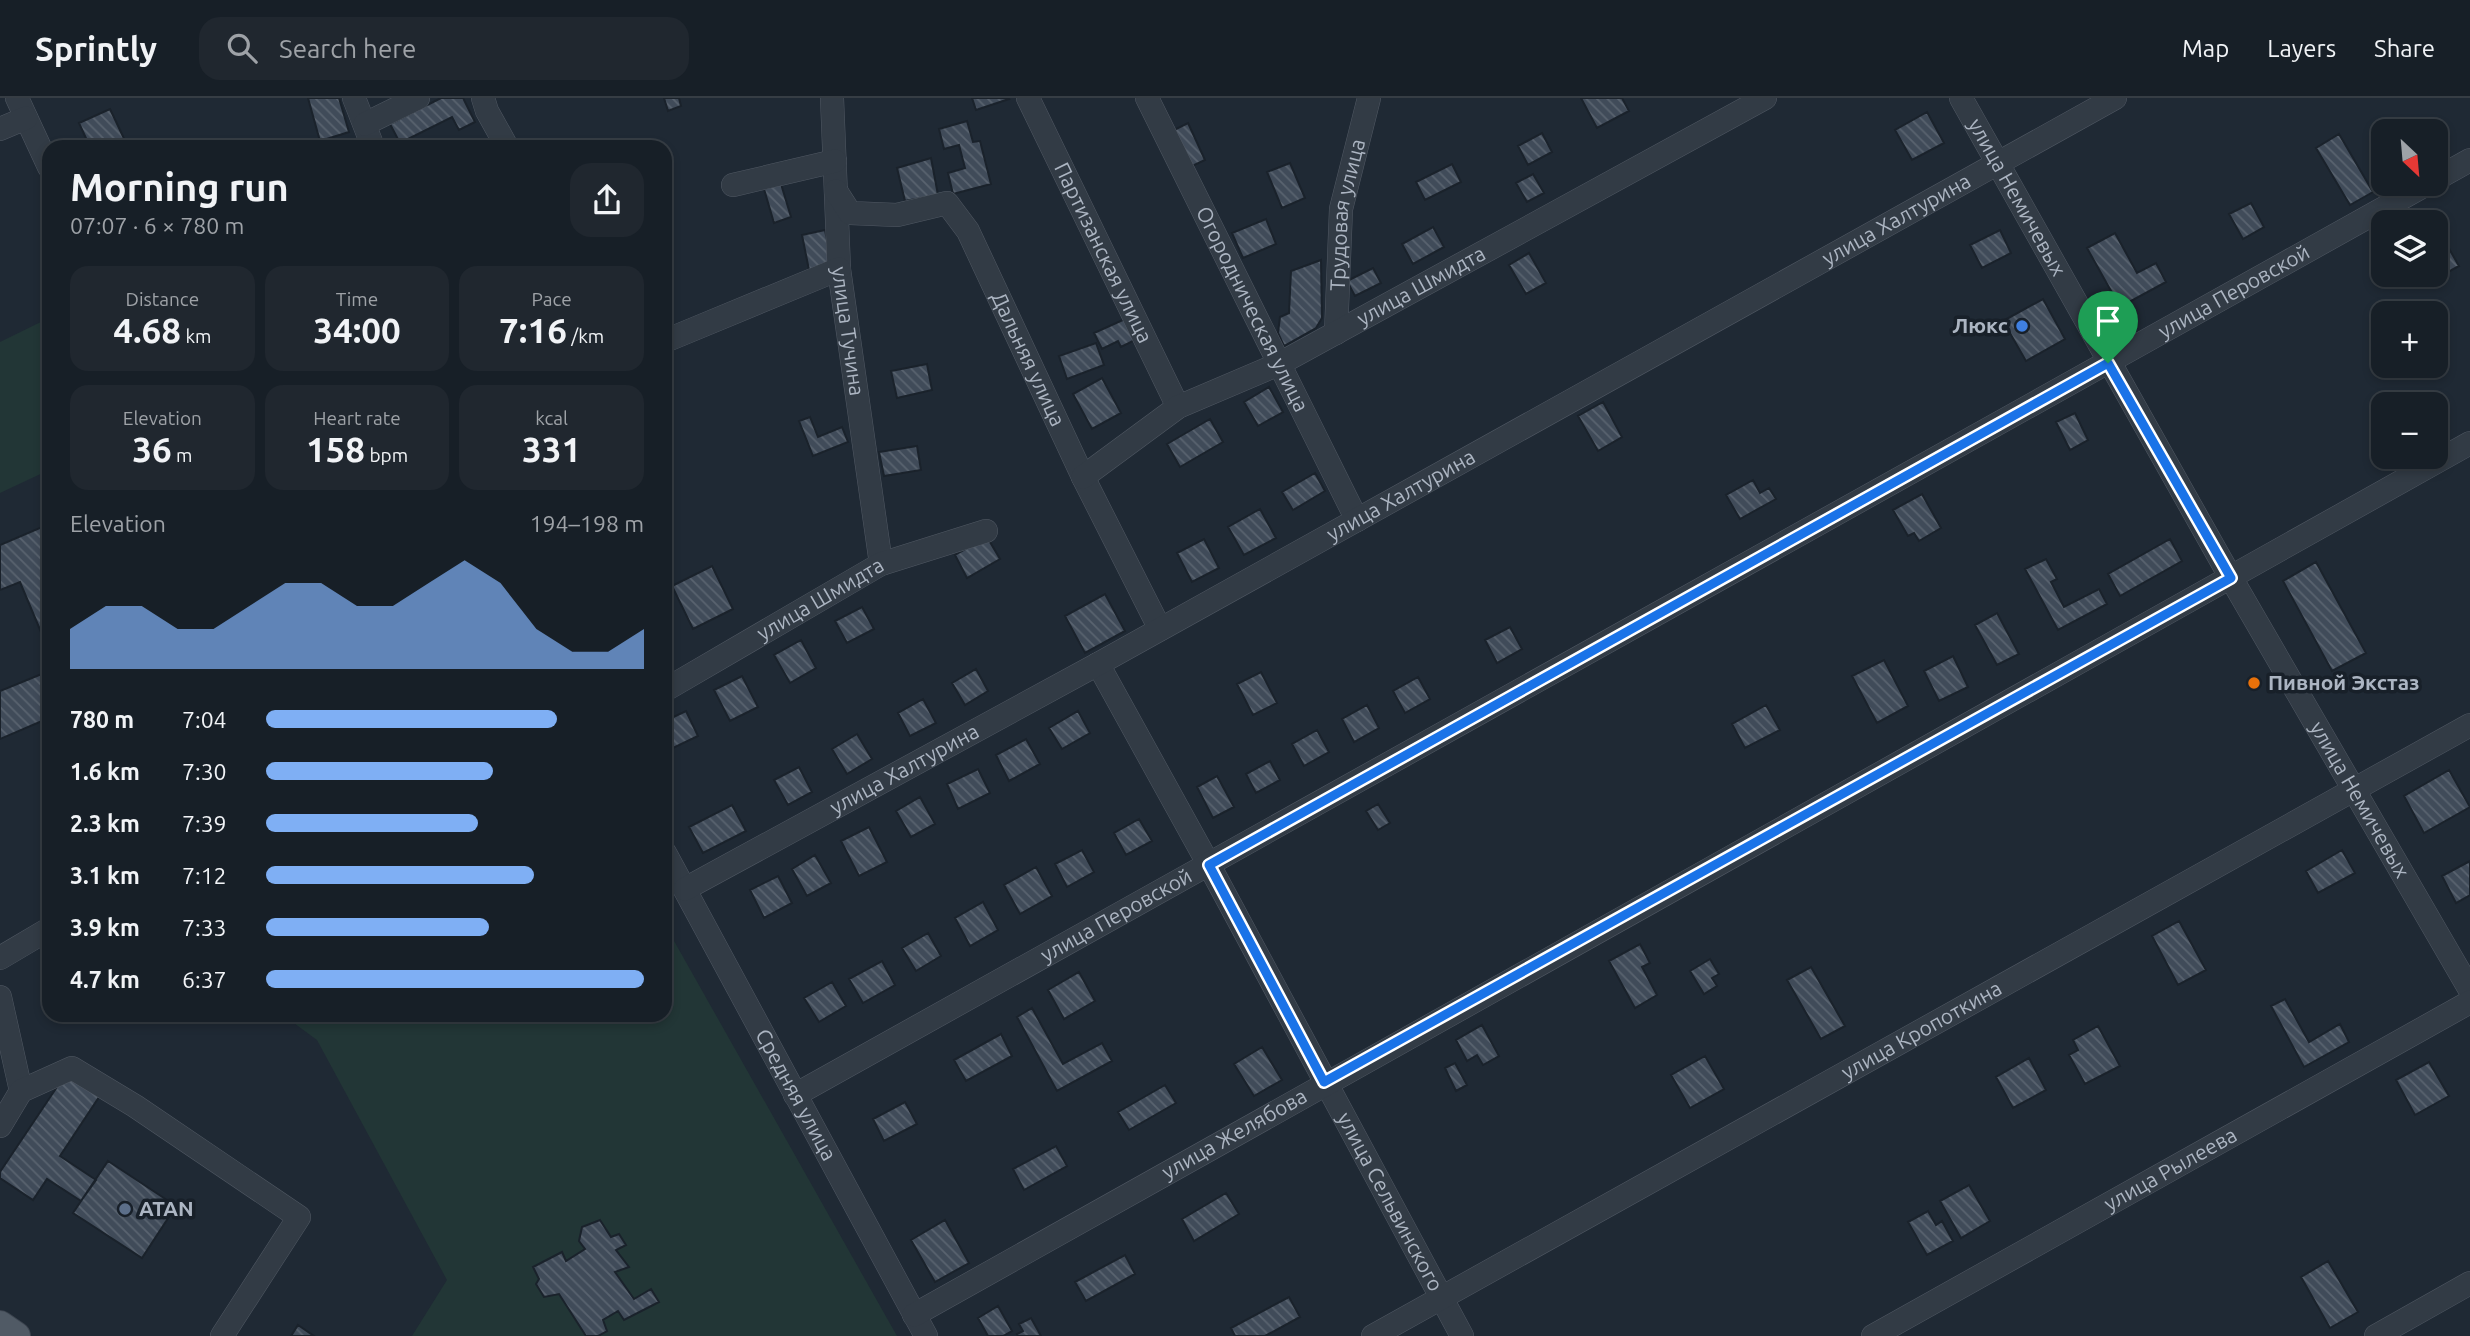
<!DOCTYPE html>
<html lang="en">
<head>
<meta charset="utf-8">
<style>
  body { margin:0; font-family:Ubuntu,sans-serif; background:#20272f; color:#f1f3f6; height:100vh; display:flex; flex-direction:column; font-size:26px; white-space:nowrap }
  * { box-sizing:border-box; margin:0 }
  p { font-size:23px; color:#9ea2a7 }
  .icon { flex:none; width:38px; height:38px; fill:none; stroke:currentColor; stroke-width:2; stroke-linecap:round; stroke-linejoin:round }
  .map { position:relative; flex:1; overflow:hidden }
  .panel { position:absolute; left:42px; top:42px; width:630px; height:882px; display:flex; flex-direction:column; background:#171f27; border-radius:21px; box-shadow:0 4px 10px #0003,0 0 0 2px #363d44 }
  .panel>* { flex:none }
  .needle { width:46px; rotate:154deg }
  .buttons { position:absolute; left:2371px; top:21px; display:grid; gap:14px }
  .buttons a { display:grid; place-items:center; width:77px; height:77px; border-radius:14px; background:#171f27; box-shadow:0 4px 10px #0003,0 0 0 2px #363d44; font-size:35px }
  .pin { position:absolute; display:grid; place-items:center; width:60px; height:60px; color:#fff; margin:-72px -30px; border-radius:50% 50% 50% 0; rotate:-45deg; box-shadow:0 0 7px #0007 }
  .pin .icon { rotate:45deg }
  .round { display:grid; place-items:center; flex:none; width:74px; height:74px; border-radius:21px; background:#20272f }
  .overview { display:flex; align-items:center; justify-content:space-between; height:119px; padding:0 28px }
  h1 { font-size:38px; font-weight:700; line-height:52px }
  .metrics { display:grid; grid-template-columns:repeat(3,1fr); gap:10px; height:119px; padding:7px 28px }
  .metrics div { display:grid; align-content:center; border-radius:18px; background:#20272f; text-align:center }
  .metrics b { font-size:35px; font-weight:700 }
  .metrics small { font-size:19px; font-weight:400 }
  .metrics p { font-size:19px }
  .chart { height:196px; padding:14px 28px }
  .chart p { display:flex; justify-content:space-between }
  .chart svg { width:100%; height:126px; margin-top:7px; fill:#7faff4; opacity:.7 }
  ul { padding:0 28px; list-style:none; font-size:23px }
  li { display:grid; grid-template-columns:112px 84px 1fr; align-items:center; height:52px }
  li i { height:18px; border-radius:9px; background:#7faff4 }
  header { display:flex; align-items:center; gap:42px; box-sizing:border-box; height:98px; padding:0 35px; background:#171f27; border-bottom:2px solid #363d44 }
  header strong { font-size:33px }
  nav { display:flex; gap:38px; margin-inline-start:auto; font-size:24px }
  .search { width:490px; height:63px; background:#20272f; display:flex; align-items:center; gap:18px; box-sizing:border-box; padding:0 24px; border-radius:21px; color:#9ea2a7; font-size:26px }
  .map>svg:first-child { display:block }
  .green { fill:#223636 }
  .building { fill:url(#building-back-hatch); stroke:#1a222b; stroke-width:2 }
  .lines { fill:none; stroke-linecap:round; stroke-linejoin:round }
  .minor-casing { stroke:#505863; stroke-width:24 }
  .major-casing { stroke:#3c444f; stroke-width:30 }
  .minor { stroke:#323b45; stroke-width:23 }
  .major { stroke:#505a65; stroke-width:28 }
  .route-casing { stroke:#fff; stroke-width:14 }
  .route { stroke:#1a73e8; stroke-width:9 }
  .shop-dot { fill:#3f7fe0; stroke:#182029; stroke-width:2.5 }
  .food-dot { fill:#e8710a; stroke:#182029; stroke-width:2.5 }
  .service-dot { fill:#5c6f8a; stroke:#182029; stroke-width:2.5 }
  .labels { text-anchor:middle; stroke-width:7; stroke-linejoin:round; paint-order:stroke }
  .street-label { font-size:21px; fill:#acb5c2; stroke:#182029 }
  .poi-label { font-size:21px; font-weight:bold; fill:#acb5c2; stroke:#182029; text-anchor:start }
</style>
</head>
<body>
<header>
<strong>Sprintly</strong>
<div class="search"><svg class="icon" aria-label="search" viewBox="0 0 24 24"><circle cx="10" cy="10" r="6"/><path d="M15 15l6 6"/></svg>Search here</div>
<nav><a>Map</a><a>Layers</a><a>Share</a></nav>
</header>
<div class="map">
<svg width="2470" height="1238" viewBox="0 0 2470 1238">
  <defs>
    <pattern id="building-back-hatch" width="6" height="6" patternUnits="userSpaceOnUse" patternTransform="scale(1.75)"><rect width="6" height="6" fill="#404b59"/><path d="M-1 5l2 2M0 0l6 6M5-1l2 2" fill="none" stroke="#59636f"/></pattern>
  </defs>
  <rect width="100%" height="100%" fill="#1f2934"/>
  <path class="green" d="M49 220V372L0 395V244Z
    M665 827 897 1238H412L447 1182 317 942 283 917H665Z"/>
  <path class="building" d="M308 0H339L349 34 320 43Z
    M441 0H463L475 24 459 32 452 19 400 45 390 26Z
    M664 0H679L681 8 668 13Z
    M972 0H1008L1009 1 976 12Z
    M1581 0H1622L1629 13 1597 30Z
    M110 11 128 49H90L79 25Z
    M1927 14 1944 45 1912 62 1895 32Z
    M967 23 973 44 980 43 991 86 953 96 948 75 965 70 959 47 944 51 939 31Z
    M1188 25 1205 62 1188 70 1170 34Z
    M1542 35 1552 54 1528 67 1518 48Z
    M2339 36 2373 94 2350 107 2316 50Z
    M931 60 938 97 905 103 897 70Z
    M1290 65 1305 100 1282 110 1267 74Z
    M1452 66 1461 84 1425 102 1416 84Z
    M1533 76 1544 95 1527 104 1516 85Z
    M781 86 791 119 774 125 764 91Z
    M2251 105 2264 129 2243 141 2229 116Z
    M1266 121 1276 146 1243 160 1232 135Z
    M1433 129 1444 149 1413 166 1402 146Z
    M825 132 832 167 809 172 802 137Z
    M2000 132 2011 155 1982 170 1970 147Z
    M2115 135 2137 175 2156 165 2166 184 2120 209 2087 150Z
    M2440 135 2459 168 2439 179 2436 174V137Z
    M1529 155 1546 185 1526 196 1509 167Z
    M1321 162 1322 220 1316 230 1284 248 1278 235 1280 219 1289 215 1291 173Z
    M1373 170 1381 185 1355 198 1347 183Z
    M2043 201 2065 241 2026 263 2003 223Z
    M1125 221 1135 242 1121 249 1118 243 1102 251 1094 235Z
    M1096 245 1104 267 1067 281 1059 258Z
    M927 266 932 292 897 300 891 273Z
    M1102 280 1121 315 1092 331 1073 296Z
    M1269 289 1283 314 1258 328 1244 304Z
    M1603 304 1622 339 1598 353 1578 318Z
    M2075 315 2088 342 2070 352 2056 324Z
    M810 319 818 339 842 329 848 344 813 358 799 323Z
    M1210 321 1223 344 1180 369 1167 346Z
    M917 348 921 372 884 378 879 354Z
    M1315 375 1325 393 1293 412 1282 394Z
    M1753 382 1760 395 1769 390 1776 401 1740 421 1726 397Z
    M1922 396 1941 430 1919 443 1914 435 1908 438 1893 412Z
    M1260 411 1276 440 1244 457 1228 429Z
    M49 426V553L20 484 0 492V447Z
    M987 439 1000 461 967 480 955 457Z
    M1204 441 1219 470 1192 484 1177 455Z
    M2170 441 2182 463 2120 498 2108 476Z
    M2046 461 2057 481 2051 484 2064 509 2099 491 2107 506 2058 532 2025 471Z
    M2316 464 2366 555 2332 573 2283 483Z
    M712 468 733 511 693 531 672 488Z
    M1105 496 1125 533 1085 555 1065 518Z
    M862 509 874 531 847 545 835 523Z
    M1997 515 2019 556 1997 567 1975 527Z
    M1510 529 1522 551 1497 565 1485 542Z
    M801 542 816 570 790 585 774 557Z
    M1953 558 1968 589 1939 603 1924 573Z
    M1884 562 1908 608 1877 625 1852 578Z
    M976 571 988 593 965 607 952 585Z
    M49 573V620L0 641V593Z
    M1261 574 1277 605 1253 617 1237 586Z
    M742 578 758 609 730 623 714 592Z
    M1418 579 1430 601 1405 615 1393 593Z
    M923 601 936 625 910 638 898 615Z
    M1367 607 1379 630 1354 644 1342 621Z
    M1766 607 1780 632 1745 650 1732 626Z
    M686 613 698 638 671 651 665 639V623Z
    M1078 613 1090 635 1062 651 1049 630Z
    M1317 632 1329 654 1304 668 1292 646Z
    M857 636 872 661 847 676 832 651Z
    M1026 641 1040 666 1009 683 996 657Z
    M1270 663 1280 682 1256 695 1246 676Z
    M799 669 812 694 788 707 774 682Z
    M978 671 990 695 958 711 947 686Z
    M2449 672 2470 709 2424 735 2404 698Z
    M1217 678 1234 709 1213 720 1197 689Z
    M920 699 935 726 911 739 896 713Z
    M1378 706 1390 725 1378 732 1366 713Z
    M732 707 746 733 703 755 689 729Z
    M1139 721 1152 743 1126 757 1114 735Z
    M869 729 887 764 859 778 841 743Z
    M1082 752 1094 774 1067 789 1055 766Z
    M2342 752 2355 775 2318 795 2306 773Z
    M815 757 831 785 807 798 792 771Z
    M2470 763V797L2456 805 2442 778Z
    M1036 769 1052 798 1020 816 1004 787Z
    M778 778 792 805 764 820 750 792Z
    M983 804 998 832 970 848 955 820Z
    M2179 823 2206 872 2178 887 2152 838Z
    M928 835 941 858 916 873 902 850Z
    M1640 846 1650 865 1642 869 1657 897 1635 910 1609 863Z
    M1710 861 1719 876 1712 880 1717 888 1704 896 1690 873Z
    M882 863 895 887 863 905 849 881Z
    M1811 869 1845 928 1821 941 1787 882Z
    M1079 874 1095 903 1064 921 1048 892Z
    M832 884 846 908 819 924 804 900Z
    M2285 901 2309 944 2340 926 2349 944 2304 969 2271 908Z
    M1032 910 1063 966 1102 945 1112 963 1057 993 1017 919Z
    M1482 927 1499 958 1483 967 1477 957 1467 963 1456 942Z
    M2098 928 2120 968 2085 986 2069 957 2078 952 2073 942Z
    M1001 936 1012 958 966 983 954 962Z
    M1262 949 1282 982 1254 998 1234 966Z
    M1705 958 1724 991 1690 1010 1671 977Z
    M2029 960 2046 992 2013 1010 1996 979Z
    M2429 964 2449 998 2415 1017 2396 982Z
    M1455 965 1467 987 1456 993 1445 970Z
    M69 971 103 993 60 1058 96 1082 81 1103 47 1081 33 1102 0 1080V1074Z
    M1165 987 1176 1005 1129 1032 1118 1014Z
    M905 1004 917 1026 884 1043 873 1021Z
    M1056 1048 1067 1068 1024 1092 1013 1071Z
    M108 1063 176 1108 142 1160 73 1115Z
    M1969 1087 1990 1123 1961 1140 1940 1103Z
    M1226 1095 1239 1116 1194 1143 1182 1121Z
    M1928 1113 1936 1127 1942 1123 1953 1143 1927 1157 1908 1124Z
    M600 1122 611 1139 619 1136 626 1147 616 1152 629 1169 615 1174 634 1201 651 1191 659 1204 624 1222 618 1213 603 1222 607 1233 598 1238H586L559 1196 544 1199 536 1186 539 1181 533 1169 562 1154 566 1163 585 1151 579 1143 582 1129Z
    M945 1122 969 1165 935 1184 911 1142Z
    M1125 1157 1135 1176 1086 1203 1075 1184Z
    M2328 1163 2358 1214 2330 1230 2301 1179Z
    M1289 1199 1300 1219 1265 1238H1235L1231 1230Z
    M998 1208 1012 1233 1003 1238H988L978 1220Z
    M1031 1220 1041 1238H1018L1017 1236 1023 1233 1019 1226Z
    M298 1227 314 1238H291Z"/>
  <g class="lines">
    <g class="minor-casing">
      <g id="minor">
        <path d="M17 0 49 69"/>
        <path d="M354 0 373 49"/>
        <path d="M483 0 487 13 507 49"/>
        <path id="s1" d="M832 0 839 171 881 466"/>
        <path id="s2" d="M1028 0 1178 309"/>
        <path id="s3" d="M1147 0 1357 422"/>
        <path id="s4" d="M1961 0 2231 480 2470 892"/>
        <path d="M365 26 418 0"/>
        <path d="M0 31 26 20"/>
        <path d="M2436 81 2470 62"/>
        <path d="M733 87 835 63"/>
        <path id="s5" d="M836 93 850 115 897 117 947 105 968 133 1083 379 1160 531"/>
        <path id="s6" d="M1336 235 1341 111 1369 0"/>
        <path d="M665 243 839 171"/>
        <path id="s7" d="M1083 379 1178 309 1279 266 1765 0"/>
        <path id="s8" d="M1098 566 1209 767 1462 1238"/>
        <path id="s9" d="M665 592 881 466 986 433"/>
        <path id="s10" d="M665 755 926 1238"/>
        <path id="s11" d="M685 791 1098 566 2115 0"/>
        <path d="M0 860 49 831"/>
        <path d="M0 899 21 993"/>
        <path id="s12" d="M795 997 2427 86"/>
        <path d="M0 1028 21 993 72 970 135 1008 299 1119 222 1238"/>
        <path id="s13" d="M914 1217C1431 923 1953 638 2470 345"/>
        <path id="s14" d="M1373 1238 2470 627"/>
        <path id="s15" d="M1873 1238 2470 904"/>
        <path d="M2376 1238 2470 1185"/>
      </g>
    </g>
    <g class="major-casing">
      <path id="major" d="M0 1227 16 1238"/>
    </g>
    <use href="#minor" class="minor"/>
    <use href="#major" class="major"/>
  </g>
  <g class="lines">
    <g class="route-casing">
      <path id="route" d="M2108 265 2231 480 1324 984 1209 767Z"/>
    </g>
    <use href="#route" class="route"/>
  </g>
  <circle class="shop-dot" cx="2022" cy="228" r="7"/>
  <circle class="food-dot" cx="2254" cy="585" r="7"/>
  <circle class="service-dot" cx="125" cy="1111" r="7"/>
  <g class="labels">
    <g class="street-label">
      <text dy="7" stroke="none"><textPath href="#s4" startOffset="114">улица Немичевых</textPath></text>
      <text dy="7" stroke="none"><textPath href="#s6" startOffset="119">Трудовая улица</textPath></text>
      <text dy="7" stroke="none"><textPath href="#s11" startOffset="1384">улица Халтурина</textPath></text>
      <text dy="7" stroke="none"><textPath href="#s2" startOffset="172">Партизанская улица</textPath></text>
      <text dy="7" stroke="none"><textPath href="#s7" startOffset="390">улица Шмидта</textPath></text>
      <text dy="7" stroke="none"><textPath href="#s12" startOffset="1648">улица Перовской</textPath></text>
      <text dy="7" stroke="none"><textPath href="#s3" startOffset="236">Огородническая улица</textPath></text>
      <text dy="7" stroke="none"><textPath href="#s1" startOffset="234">улица Тучина</textPath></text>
      <text dy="7" stroke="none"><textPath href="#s5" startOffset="301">Дальняя улица</textPath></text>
      <text dy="7" stroke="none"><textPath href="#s11" startOffset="817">улица Халтурина</textPath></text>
      <text dy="7" stroke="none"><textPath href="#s9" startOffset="180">улица Шмидта</textPath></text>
      <text dy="7" stroke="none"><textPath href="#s11" startOffset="250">улица Халтурина</textPath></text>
      <text dy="7" stroke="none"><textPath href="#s4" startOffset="807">улица Немичевых</textPath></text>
      <text dy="7" stroke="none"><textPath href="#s12" startOffset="368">улица Перовской</textPath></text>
      <text dy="7" stroke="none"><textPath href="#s14" startOffset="628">улица Кропоткина</textPath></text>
      <text dy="7" stroke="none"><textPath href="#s10" startOffset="275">Средняя улица</textPath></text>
      <text dy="7" stroke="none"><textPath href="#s13" startOffset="368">улица Желябова</textPath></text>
      <text dy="7" stroke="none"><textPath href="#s15" startOffset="341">улица Рылеева</textPath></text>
      <text dy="7" stroke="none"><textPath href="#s8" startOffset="612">улица Сельвинского</textPath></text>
    </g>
    <g class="poi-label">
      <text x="2008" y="235" text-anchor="end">Люкс</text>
      <text x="2268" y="592">Пивной Экстаз</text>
      <text x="139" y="1118">ATAN</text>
    </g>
  </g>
</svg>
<div class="buttons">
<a><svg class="needle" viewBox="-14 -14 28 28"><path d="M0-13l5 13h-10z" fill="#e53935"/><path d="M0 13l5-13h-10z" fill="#9ea2a7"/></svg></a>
<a><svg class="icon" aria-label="layers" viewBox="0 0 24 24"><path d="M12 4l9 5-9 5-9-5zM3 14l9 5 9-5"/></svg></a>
<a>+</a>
<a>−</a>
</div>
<div class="pin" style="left:2108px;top:265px;background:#1e9e55"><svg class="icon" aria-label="arrive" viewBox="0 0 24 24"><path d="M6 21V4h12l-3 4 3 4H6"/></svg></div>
<section class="panel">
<div class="overview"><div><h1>Morning run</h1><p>07:07 · 6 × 780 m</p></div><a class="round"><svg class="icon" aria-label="share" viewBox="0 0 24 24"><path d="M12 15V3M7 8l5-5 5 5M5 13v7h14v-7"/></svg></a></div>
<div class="metrics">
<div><p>Distance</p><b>4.68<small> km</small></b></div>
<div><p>Time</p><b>34:00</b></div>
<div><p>Pace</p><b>7:16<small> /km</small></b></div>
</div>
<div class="metrics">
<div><p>Elevation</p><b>36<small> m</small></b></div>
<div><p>Heart rate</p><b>158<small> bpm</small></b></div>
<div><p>kcal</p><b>331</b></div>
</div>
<div class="chart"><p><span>Elevation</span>194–198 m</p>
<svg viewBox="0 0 160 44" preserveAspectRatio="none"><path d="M0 44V30L10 22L20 22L30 30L40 30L50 22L60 14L70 14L80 22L90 22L100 14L110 6L120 14L130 30L140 38L150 38L160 30V44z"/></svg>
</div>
<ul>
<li><b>780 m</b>7:04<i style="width:77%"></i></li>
<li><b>1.6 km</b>7:30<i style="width:60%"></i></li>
<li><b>2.3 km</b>7:39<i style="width:56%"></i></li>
<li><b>3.1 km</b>7:12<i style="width:71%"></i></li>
<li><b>3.9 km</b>7:33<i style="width:59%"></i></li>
<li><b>4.7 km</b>6:37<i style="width:100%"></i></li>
</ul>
</section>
</div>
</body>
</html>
